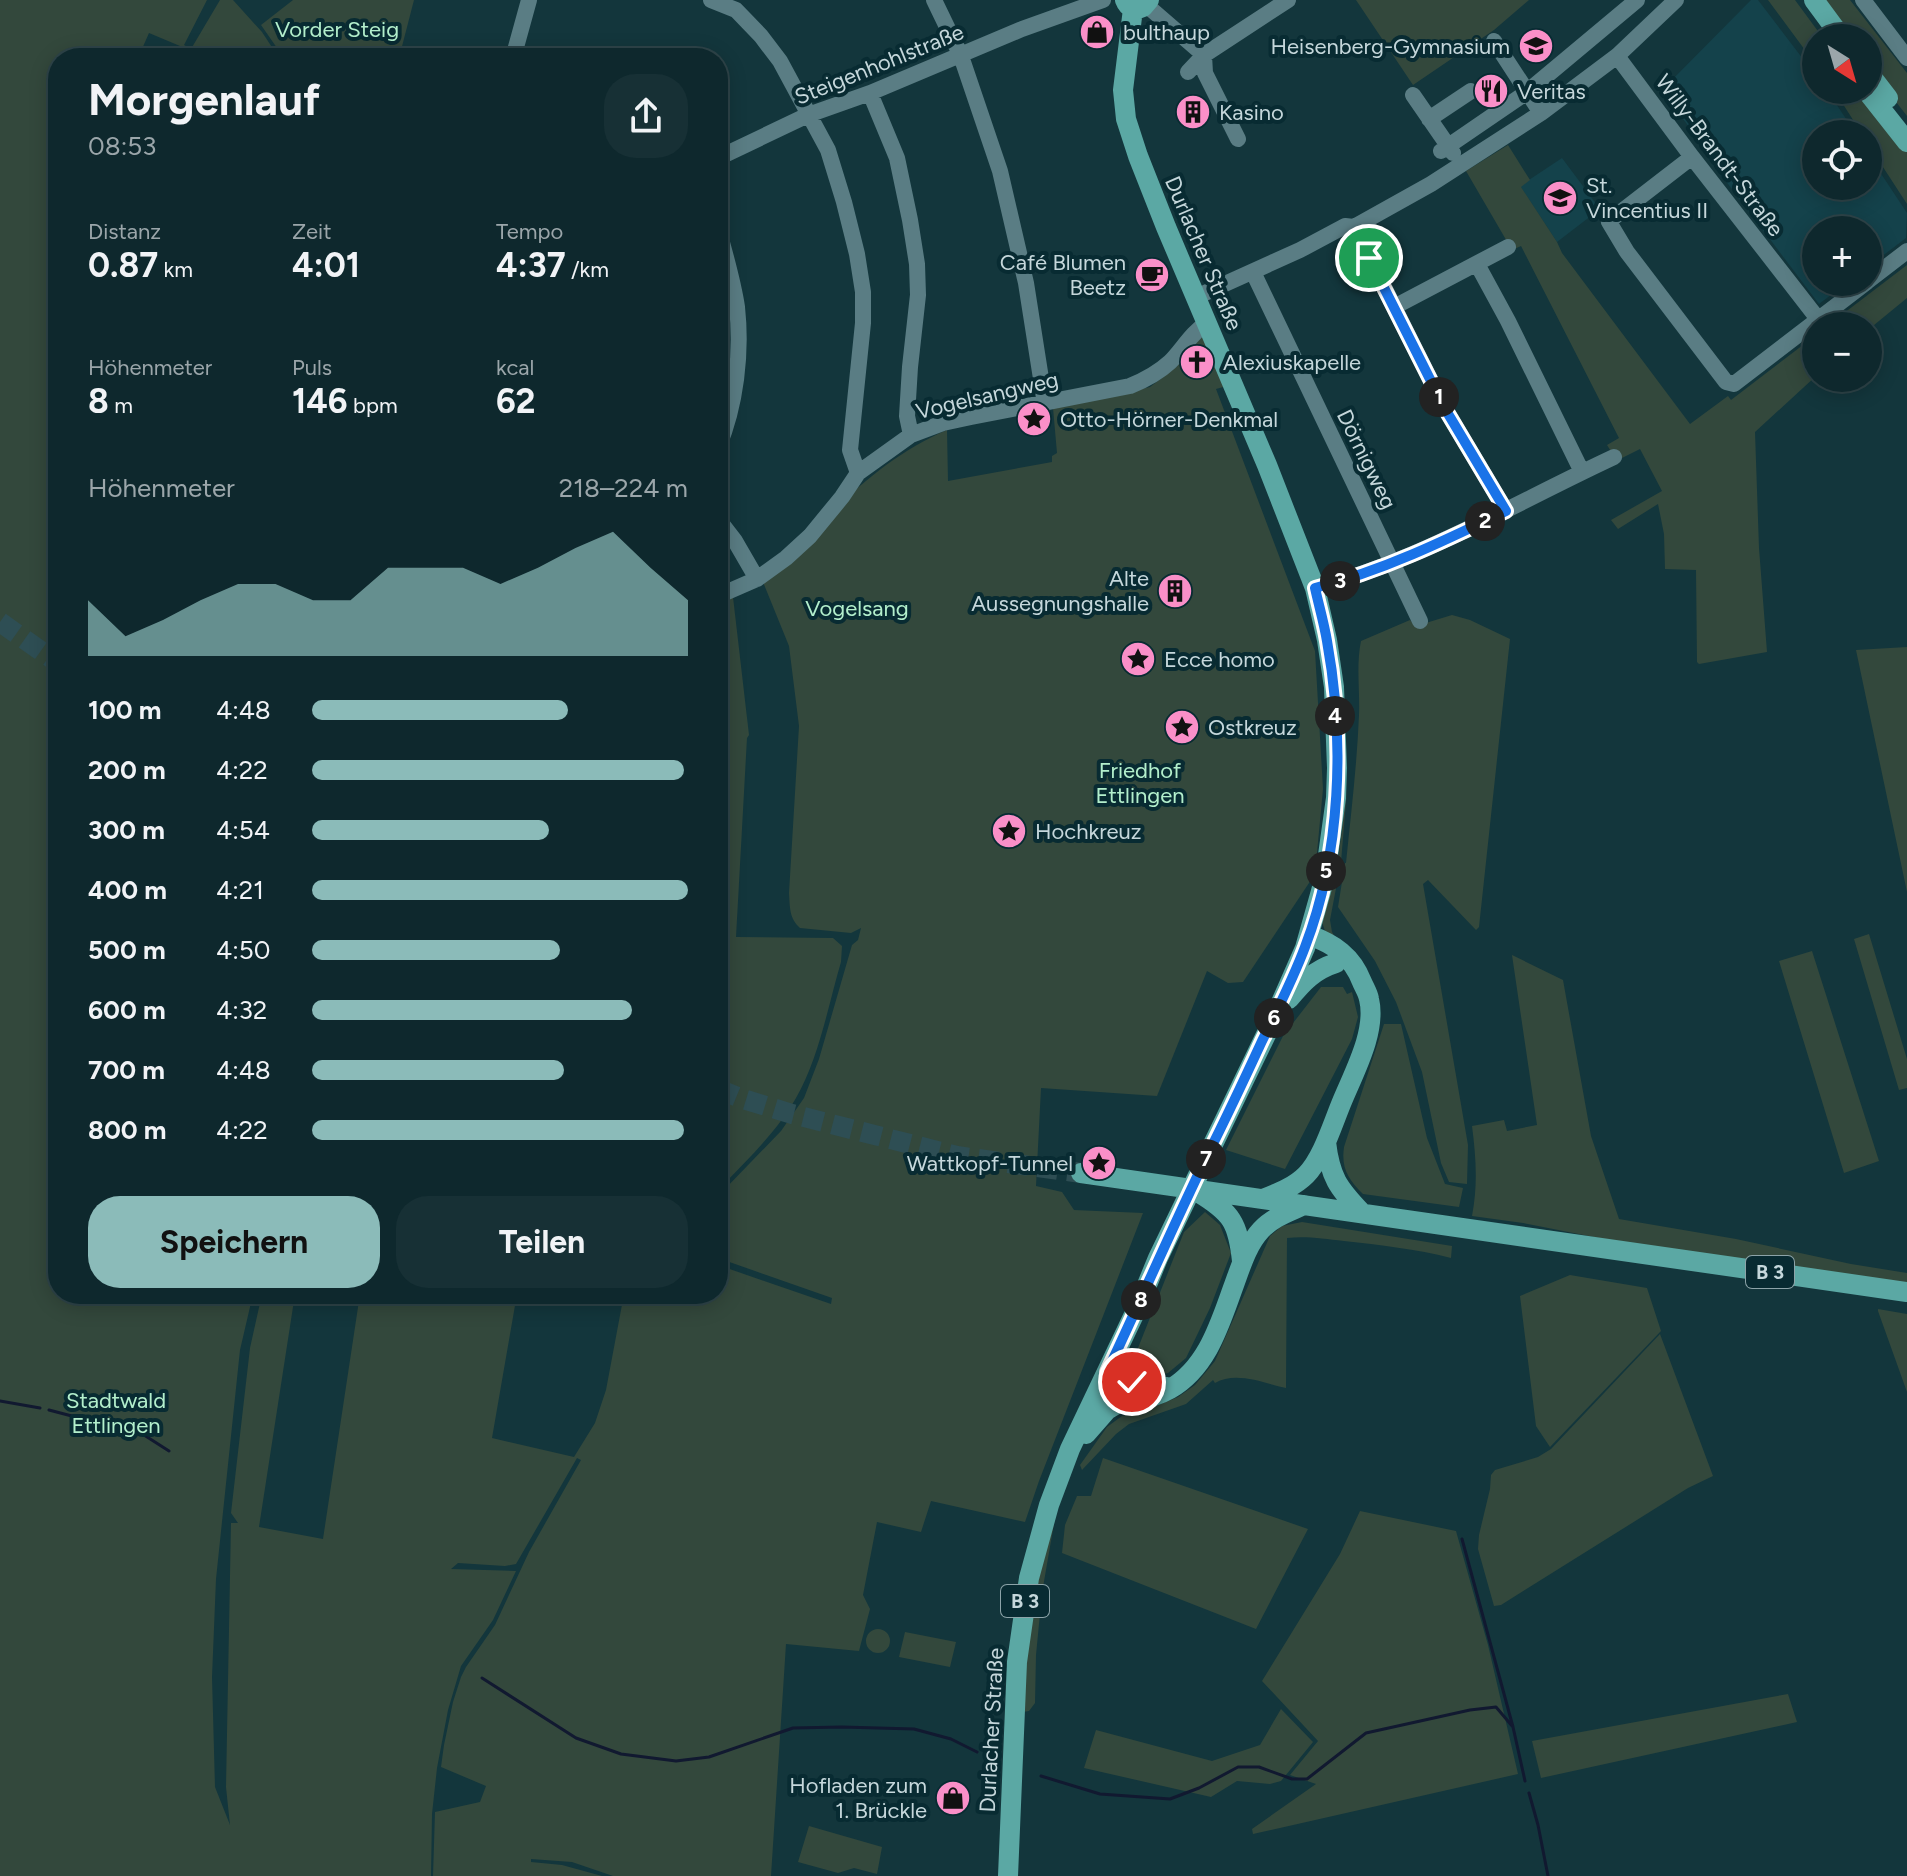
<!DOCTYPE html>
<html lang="de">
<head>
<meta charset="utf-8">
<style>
  body { margin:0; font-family:Figtree,sans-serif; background:#173035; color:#f1f3f6; height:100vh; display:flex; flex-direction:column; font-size:30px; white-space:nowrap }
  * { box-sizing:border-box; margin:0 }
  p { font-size:26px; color:#9ba6aa }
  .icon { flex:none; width:44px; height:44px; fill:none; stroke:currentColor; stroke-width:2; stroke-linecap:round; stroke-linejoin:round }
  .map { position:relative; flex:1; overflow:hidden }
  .sheet { position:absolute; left:48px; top:48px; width:680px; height:1256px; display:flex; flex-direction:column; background:#0e282d; border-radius:32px; box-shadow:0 4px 20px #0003,0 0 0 2px #2e4449 }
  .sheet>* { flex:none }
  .needle { width:52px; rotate:143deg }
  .buttons { position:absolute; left:1802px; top:24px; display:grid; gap:16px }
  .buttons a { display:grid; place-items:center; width:80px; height:80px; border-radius:50%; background:#0e282d; box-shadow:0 4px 20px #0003,0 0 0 2px #2e4449; font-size:40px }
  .pin { position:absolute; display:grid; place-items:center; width:68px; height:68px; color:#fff; margin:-34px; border:4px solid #fff; border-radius:50%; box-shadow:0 2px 8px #0007 }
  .km { position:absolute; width:40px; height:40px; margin:-20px; border-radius:50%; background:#222; color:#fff; font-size:22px; line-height:40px; text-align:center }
  .round { display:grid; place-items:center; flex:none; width:84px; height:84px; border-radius:32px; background:#173035 }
  .headline { display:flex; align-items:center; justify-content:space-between; height:136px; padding:0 40px }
  h1 { font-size:44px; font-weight:700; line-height:60px }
  .stats { display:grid; grid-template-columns:repeat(3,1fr); gap:12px; height:136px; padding:8px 40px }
  .stats div { display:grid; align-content:center }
  .stats b { font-size:34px; font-weight:700 }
  .stats small { font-size:22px; font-weight:400 }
  .stats p { font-size:22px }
  .chart { height:224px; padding:16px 40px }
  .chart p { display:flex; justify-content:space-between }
  .chart svg { width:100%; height:144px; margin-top:8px; fill:#8bbbb9; opacity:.7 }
  .primary-button { display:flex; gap:16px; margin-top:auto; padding:16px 40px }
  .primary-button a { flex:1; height:92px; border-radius:32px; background:#8bbbb9; color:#111; font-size:32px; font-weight:700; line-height:92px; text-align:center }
  .primary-button a+a { background:#173035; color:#f1f3f6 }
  ul { padding:0 40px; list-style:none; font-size:26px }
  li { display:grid; grid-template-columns:128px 96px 1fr; align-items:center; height:60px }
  li i { height:20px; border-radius:10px; background:#8bbbb9 }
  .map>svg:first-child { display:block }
  .built { fill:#14424b }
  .green { fill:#33483c }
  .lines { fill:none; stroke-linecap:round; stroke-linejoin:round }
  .stream { stroke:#111930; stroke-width:3 }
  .major-tunnel { stroke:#2e4e54; stroke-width:20; stroke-dasharray:20 10; stroke-linecap:butt }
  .minor { stroke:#5a7d84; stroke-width:16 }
  .major { stroke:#5ba8a4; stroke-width:20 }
  .route-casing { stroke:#fff; stroke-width:16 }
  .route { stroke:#1a73e8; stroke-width:10 }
  .labels { text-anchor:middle; stroke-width:8; stroke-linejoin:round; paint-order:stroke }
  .shield { fill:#082b32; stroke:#8ca3a8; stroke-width:2 }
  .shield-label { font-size:20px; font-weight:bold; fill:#c5d7db }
  .park-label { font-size:22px; fill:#b3efcc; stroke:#082b32 }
  .poi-label { font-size:22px; fill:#c5d7db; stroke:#082b32; text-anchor:start }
  .street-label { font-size:22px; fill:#c5d7db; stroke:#082b32 }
</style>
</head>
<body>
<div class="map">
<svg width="1907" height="1876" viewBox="0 0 1907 1876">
  <rect width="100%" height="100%" fill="#13363c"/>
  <path class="built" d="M1751 0H1758L1816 76V90H1827L1856 134H1816V186H1868V154L1907 213 1906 238 1868 267V230H1816V282H1848L1819 304 1703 151 1705 149 1662 90Z
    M1562 158 1600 209 1557 242 1520 186Z"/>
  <path class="green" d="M0 0H207L184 45 191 49 220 0H233L262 32 279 58H175L180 46 149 33 138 58H58V1294H253L240 1350 216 1579 212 1677 215 1787 230 1825 226 1787 231 1523H238L231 1513 250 1348 262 1294H295L259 1527 323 1539 360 1294H517L492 1438 574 1457 595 1423 606 1390 624 1294H718V1265L831 1304 832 1298 718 1258V602L733 597 749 735 747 738 736 937 833 938 842 946 841 962C828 1006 819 1058 796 1098 778 1130 750 1157 725 1183L723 1191 781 1131 804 1098 819 1059 852 945 858 940 861 928 851 933 800 928C789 918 790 907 789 893L799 726 789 646 763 582C819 525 872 462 947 430L948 481 1052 462V456L1057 453 1053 408 1150 387 1176 367 1200 337 1204 338 1227 386 1216 389 1315 651 1323 789 1315 874 1243 982 1228 983 1207 971 1157 1096 1041 1088 1036 1186 1062 1192 1074 1210 1143 1213 1039 1481 1025 1522 931 1501 921 1532 877 1522 863 1595 870 1609 859 1651 786 1644 771 1876H613L572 1862 531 1859V1862L562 1865 602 1876H433L435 1812 480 1802 486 1786 441 1767 444 1745 453 1702 461 1677 466 1667 495 1625 529 1552 581 1460 577 1458 516 1564 505 1566 458 1563 451 1569 516 1571 493 1620 461 1666 448 1710 437 1768 432 1814 431 1876H0Z
    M293 0H414L399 58H284L261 25Z
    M1356 0H1529L1494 30 1413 85Z
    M1768 0H1795L1823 38H1816V65Z
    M1819 0H1850L1907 73V116L1868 66V38H1847Z
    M1834 90H1862L1907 150V204L1868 144V134H1862Z
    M1508 145 1530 180 1521 187 1557 242 1562 253 1690 424 1728 396 1731 400 1816 335V376L1755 432 1759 548 1767 652 1699 664 1697 662 1696 570 1665 569 1664 534 1658 504 1618 529 1611 520 1662 491 1640 449 1622 458 1612 453 1607 445 1619 438 1521 246 1512 250 1466 171Z
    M1907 265V298L1868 330V326H1827Z
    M1452 615 1470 620 1510 639 1479 927 1476 930 1428 880 1423 884 1468 1145 1467 1184 1449 1182 1441 1163 1422 1072 1396 1002 1375 961 1338 907 1345 863H1346C1351 814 1357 764 1359 715 1360 690 1356 665 1361 641L1410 620 1416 626Z
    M1907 647V892L1856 650Z
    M1347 790 1341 862 1330 920 1332 932 1338 942 1326 934 1322 922 1339 853Z
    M1869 934 1907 1059V1088L1899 1090 1854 939Z
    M1812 951 1879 1161 1844 1173 1779 961Z
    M1512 955 1563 980 1591 1136 1619 1219 1736 1239 1851 1264 1907 1273V1285L1614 1241 1523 1223 1472 1216C1478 1185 1476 1157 1472 1126L1504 1120 1507 1131 1537 1125Z
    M1321 987H1343L1347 994 1352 992 1358 1017 1352 1039 1285 1169 1226 1150 1283 1036Z
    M1384 1024H1401L1427 1138 1445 1184 1463 1188 1459 1207 1363 1194C1348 1179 1341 1168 1344 1147Z
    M1205 1212 1220 1225 1231 1253 1210 1308 1186 1358 1168 1373 1149 1378 1137 1374 1133 1367 1144 1361 1138 1348 1184 1232Z
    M1302 1222 1452 1246 1451 1258C1416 1249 1380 1245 1344 1241 1323 1239 1308 1236 1287 1238L1286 1388C1263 1383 1236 1371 1215 1383L1213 1380 1186 1404 1129 1424 1116 1434 1082 1470 1080 1465 1107 1427 1122 1416 1143 1411 1178 1397 1195 1385 1215 1361 1270 1236 1282 1226Z
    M1570 1275 1647 1288 1661 1331 1550 1447 1536 1426 1520 1296Z
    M1878 1309 1907 1314V1392L1878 1311Z
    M1660 1334 1713 1476 1688 1488 1501 1605 1494 1606 1478 1549 1479 1535 1490 1489 1491 1475 1495 1470 1538 1457 1551 1449Z
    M1103 1458 1308 1529 1256 1629 1062 1553 1065 1525 1077 1496H1091Z
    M1360 1511 1456 1531 1488 1645 1518 1774 1253 1834 1252 1829 1316 1784 1290 1775 1318 1741 1262 1681 1340 1554Z
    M1055 1518 1042 1593 1036 1655 1035 1703 1029 1711 1023 1712 1024 1662 1041 1556Z
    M866 1641a12 12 0 1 1 24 0a12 12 0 1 1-24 0Z
    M905 1632 956 1642 950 1667 899 1657Z
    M1788 1694 1797 1722 1541 1778 1532 1741Z
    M1281 1709 1313 1742 1281 1781 1270 1784 1237 1781 1211 1797 1084 1768 1096 1730 1212 1761 1260 1745Z
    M809 1826 882 1847 877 1874 854 1868 838 1873 798 1862Z"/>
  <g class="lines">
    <path class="stream" d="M0 1401 40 1408
      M49 1410 144 1435 169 1451
      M1462 1539 1513 1727 1525 1781
      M482 1678 576 1738 621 1754 676 1761 709 1757 793 1728 842 1727 914 1729 951 1739 977 1752
      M989 1762 994 1771
      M1041 1776 1100 1794 1170 1799 1199 1788 1238 1767H1259L1292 1779H1307L1366 1733 1470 1710 1496 1707 1513 1727
      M1529 1793 1538 1825 1548 1876"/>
    <path class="major-tunnel" d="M0 622 58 663
      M718 1089 740 1098 792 1114 957 1156 1081 1173"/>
    <path class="minor" d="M711 0 736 10 761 36 780 61 828 150 844 202 857 254 863 292V323L850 450 858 473
      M934 0 961 56 1000 171 1026 283 1045 404
      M1863 0 1907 58
      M1152 10 1204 55 1188 72
      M1494 41 1541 113
      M1617 56 1692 157 1818 319
      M513 58 529 0
      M870 93 897 158 910 220 917 264 918 295 910 367 907 416 911 435
      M1413 95 1453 153
      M1429 119 1471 91
      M1238 139 1205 73 1204 55 1288 0
      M1441 151 1527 92 1637 0
      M1692 157 1613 218 1609 222 1627 252 1726 382 1734 384 1867 282
      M718 158 808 115 870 93 1022 29 1103 0
      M1354 227 1444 407 1506 511
      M718 228C725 254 733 280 737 307 742 353 736 405 718 448
      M1477 264 1508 321 1582 472
      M1253 272 1420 621
      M1868 281 1907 251
      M1196 297 1300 250 1345 226 1354 227 1431 184 1541 113 1617 56 1676 0
      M1394 307 1508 247
      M718 519 735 541 757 579
      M1315 588C1421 560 1515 503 1614 457
      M718 596 757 579 786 558 810 536 842 497 858 473 911 435 943 423 971 417 1130 386C1145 380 1158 373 1170 362 1183 349 1191 333 1207 323"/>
    <path class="major" d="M1125 0C1128 8 1135 11 1143 7L1149 0
      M1814 0 1842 38
      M1868 72 1888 98
      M1866 90 1907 142
      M1289 999C1303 982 1314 970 1336 963
      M1326 1142C1330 1177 1338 1188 1362 1213
      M1081 1173 1907 1292
      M1199 1193C1232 1213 1238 1223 1242 1261
      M1263 1199C1278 1193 1294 1187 1306 1175 1322 1159 1332 1126 1341 1104 1353 1074 1377 1032 1369 999 1368 993 1364 987 1362 982 1352 956 1334 944 1309 935
      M1107 1372 1142 1386 1167 1387
      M1101 1384C1129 1399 1141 1405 1170 1389 1208 1367 1220 1323 1234 1285 1241 1266 1247 1245 1261 1230 1273 1217 1289 1212 1304 1205
      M1086 1434 1107 1410 1127 1398
      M1008 1876 1017 1662 1029 1578 1049 1505 1070 1449 1140 1302 1158 1258 1276 1014 1305 948 1325 877 1336 798 1337 768 1334 687 1327 640 1315 588 1267 465 1166 227 1138 156 1126 119 1123 90 1133 9"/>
  </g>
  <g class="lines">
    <g class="route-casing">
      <path id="route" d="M1132 1382 1107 1372C1141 1300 1172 1228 1207 1156 1226 1118 1244 1080 1262 1041 1277 1011 1293 979 1305 947 1341 853 1345 740 1327 641 1324 623 1319 606 1315 588 1382 571 1444 541 1506 511L1444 407 1369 258"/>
    </g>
    <use href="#route" class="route"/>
  </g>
  <defs>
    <g id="shop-disc" transform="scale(1.8)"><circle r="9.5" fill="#fa8fc8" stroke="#082b32"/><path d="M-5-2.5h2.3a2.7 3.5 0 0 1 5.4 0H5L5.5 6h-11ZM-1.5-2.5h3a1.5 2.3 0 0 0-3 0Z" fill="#111"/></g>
    <g id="school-disc" transform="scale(1.8)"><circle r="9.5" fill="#fa8fc8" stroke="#082b32"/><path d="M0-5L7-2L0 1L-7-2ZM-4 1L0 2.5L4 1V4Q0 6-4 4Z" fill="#111"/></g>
    <g id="restaurant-disc" transform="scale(1.8)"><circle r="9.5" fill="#fa8fc8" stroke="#082b32"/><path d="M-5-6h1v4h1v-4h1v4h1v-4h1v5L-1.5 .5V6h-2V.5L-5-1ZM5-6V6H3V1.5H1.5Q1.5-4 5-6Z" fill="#111"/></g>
    <g id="building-disc" transform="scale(1.8)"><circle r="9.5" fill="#fa8fc8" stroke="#082b32"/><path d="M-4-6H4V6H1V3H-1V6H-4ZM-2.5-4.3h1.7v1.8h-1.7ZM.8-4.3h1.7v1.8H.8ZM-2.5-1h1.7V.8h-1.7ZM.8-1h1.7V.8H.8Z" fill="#111"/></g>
    <g id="cafe-disc" transform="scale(1.8)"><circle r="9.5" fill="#fa8fc8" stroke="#082b32"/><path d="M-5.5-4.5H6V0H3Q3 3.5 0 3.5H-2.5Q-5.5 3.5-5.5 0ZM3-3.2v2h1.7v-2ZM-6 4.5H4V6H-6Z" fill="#111"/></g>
    <g id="church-disc" transform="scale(1.8)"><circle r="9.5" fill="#fa8fc8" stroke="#082b32"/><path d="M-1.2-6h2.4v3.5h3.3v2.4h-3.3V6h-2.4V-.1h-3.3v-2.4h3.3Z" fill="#111"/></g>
    <g id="sight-disc" transform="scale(1.8)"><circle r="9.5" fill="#fa8fc8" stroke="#082b32"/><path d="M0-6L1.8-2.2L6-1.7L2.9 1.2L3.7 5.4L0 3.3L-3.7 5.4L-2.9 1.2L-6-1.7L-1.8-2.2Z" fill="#111"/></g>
  </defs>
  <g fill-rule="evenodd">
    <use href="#shop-disc" x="1097" y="32"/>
    <use href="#school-disc" x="1536" y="46"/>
    <use href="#restaurant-disc" x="1491" y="91"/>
    <use href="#building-disc" x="1193" y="112"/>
    <use href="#school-disc" x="1560" y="198"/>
    <use href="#cafe-disc" x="1152" y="275"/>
    <use href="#church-disc" x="1197" y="362"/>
    <use href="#sight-disc" x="1034" y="419"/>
    <use href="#building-disc" x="1175" y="591"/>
    <use href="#sight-disc" x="1138" y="659"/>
    <use href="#sight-disc" x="1182" y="727"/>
    <use href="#sight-disc" x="1009" y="831"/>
    <use href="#sight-disc" x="1099" y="1163"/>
    <use href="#shop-disc" x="953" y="1798"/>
  </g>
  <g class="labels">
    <g class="shield">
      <rect x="1746" y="1256" width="48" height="32" rx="6"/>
      <rect x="1001" y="1585" width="48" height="32" rx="6"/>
    </g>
    <g class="shield-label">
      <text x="1770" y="1279">B 3</text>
      <text x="1025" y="1608">B 3</text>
    </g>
    <g class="park-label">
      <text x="337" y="37">Vorder Steig</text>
      <text x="857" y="616">Vogelsang</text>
      <text x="1140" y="778">Friedhof<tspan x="1140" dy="25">Ettlingen</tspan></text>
      <text x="116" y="1408">Stadtwald<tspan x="116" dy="25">Ettlingen</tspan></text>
    </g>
    <g class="poi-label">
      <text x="1123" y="40">bulthaup</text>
      <text x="1510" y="54" text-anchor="end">Heisenberg-Gymnasium</text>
      <text x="1517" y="99">Veritas</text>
      <text x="1219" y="120">Kasino</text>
      <text x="1586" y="193">St.<tspan x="1586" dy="25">Vincentius II</tspan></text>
      <text x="1126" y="270" text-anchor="end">Café Blumen<tspan x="1126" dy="25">Beetz</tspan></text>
      <text x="1223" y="370">Alexiuskapelle</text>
      <text x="1060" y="427">Otto-Hörner-Denkmal</text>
      <text x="1149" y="586" text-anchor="end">Alte<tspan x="1149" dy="25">Aussegnungshalle</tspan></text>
      <text x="1164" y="667">Ecce homo</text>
      <text x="1208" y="735">Ostkreuz</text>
      <text x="1035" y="839">Hochkreuz</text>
      <text x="1073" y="1171" text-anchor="end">Wattkopf-Tunnel</text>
      <text x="927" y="1793" text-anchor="end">Hofladen zum<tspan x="927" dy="25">1. Brückle</tspan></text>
    </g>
    <g class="street-label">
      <text transform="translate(879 64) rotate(-22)" y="8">Steigenhohlstraße</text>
      <text transform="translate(1720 155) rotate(53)" y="8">Willy-Brandt-Straße</text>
      <text transform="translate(1204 253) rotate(67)" y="8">Durlacher Straße</text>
      <text transform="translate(987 395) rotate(-13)" y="8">Vogelsangweg</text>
      <text transform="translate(1367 459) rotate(64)" y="8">Dörnigweg</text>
      <text transform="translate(991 1730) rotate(-87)" y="8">Durlacher Straße</text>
    </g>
  </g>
</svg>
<div class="buttons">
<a><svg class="needle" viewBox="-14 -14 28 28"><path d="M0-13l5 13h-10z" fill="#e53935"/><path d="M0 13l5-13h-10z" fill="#9ba6aa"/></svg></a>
<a><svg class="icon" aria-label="locate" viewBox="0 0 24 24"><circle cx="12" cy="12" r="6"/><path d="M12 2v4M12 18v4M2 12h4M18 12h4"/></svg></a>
<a>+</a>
<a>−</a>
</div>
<div class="pin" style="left:1369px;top:258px;background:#1e9e55"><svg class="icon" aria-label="arrive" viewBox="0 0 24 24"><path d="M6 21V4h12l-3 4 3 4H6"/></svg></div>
<div class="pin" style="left:1132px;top:1382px;background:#d93025"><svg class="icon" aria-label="check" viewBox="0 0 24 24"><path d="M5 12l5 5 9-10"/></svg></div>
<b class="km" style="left:1439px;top:397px">1</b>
<b class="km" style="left:1485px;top:521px">2</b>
<b class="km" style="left:1340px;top:581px">3</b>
<b class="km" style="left:1335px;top:716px">4</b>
<b class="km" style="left:1326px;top:871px">5</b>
<b class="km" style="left:1274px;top:1018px">6</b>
<b class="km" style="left:1206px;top:1159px">7</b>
<b class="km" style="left:1141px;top:1300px">8</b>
<section class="sheet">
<div class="headline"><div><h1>Morgenlauf</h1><p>08:53</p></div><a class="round"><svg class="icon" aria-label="share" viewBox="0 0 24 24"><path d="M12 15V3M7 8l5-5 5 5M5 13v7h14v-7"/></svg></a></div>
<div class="stats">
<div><p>Distanz</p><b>0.87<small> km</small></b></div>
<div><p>Zeit</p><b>4:01</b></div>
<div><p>Tempo</p><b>4:37<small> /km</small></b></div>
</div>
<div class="stats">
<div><p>Höhenmeter</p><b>8<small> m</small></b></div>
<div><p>Puls</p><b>146<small> bpm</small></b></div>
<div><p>kcal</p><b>62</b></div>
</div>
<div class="chart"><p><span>Höhenmeter</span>218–224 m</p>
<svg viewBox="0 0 160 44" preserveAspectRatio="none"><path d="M0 44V27L10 38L20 33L30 27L40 22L50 22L60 27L70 27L80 17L90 17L100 17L110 22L120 17L130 11L140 6L150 17L160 27V44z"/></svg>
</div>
<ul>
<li><b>100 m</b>4:48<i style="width:68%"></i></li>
<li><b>200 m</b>4:22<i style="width:99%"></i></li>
<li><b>300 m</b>4:54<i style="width:63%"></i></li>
<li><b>400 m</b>4:21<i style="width:100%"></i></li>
<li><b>500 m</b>4:50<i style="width:66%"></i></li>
<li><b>600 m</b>4:32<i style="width:85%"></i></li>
<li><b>700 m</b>4:48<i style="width:67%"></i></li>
<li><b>800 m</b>4:22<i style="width:99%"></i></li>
</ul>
<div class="primary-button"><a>Speichern</a><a>Teilen</a></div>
</section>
</div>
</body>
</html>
